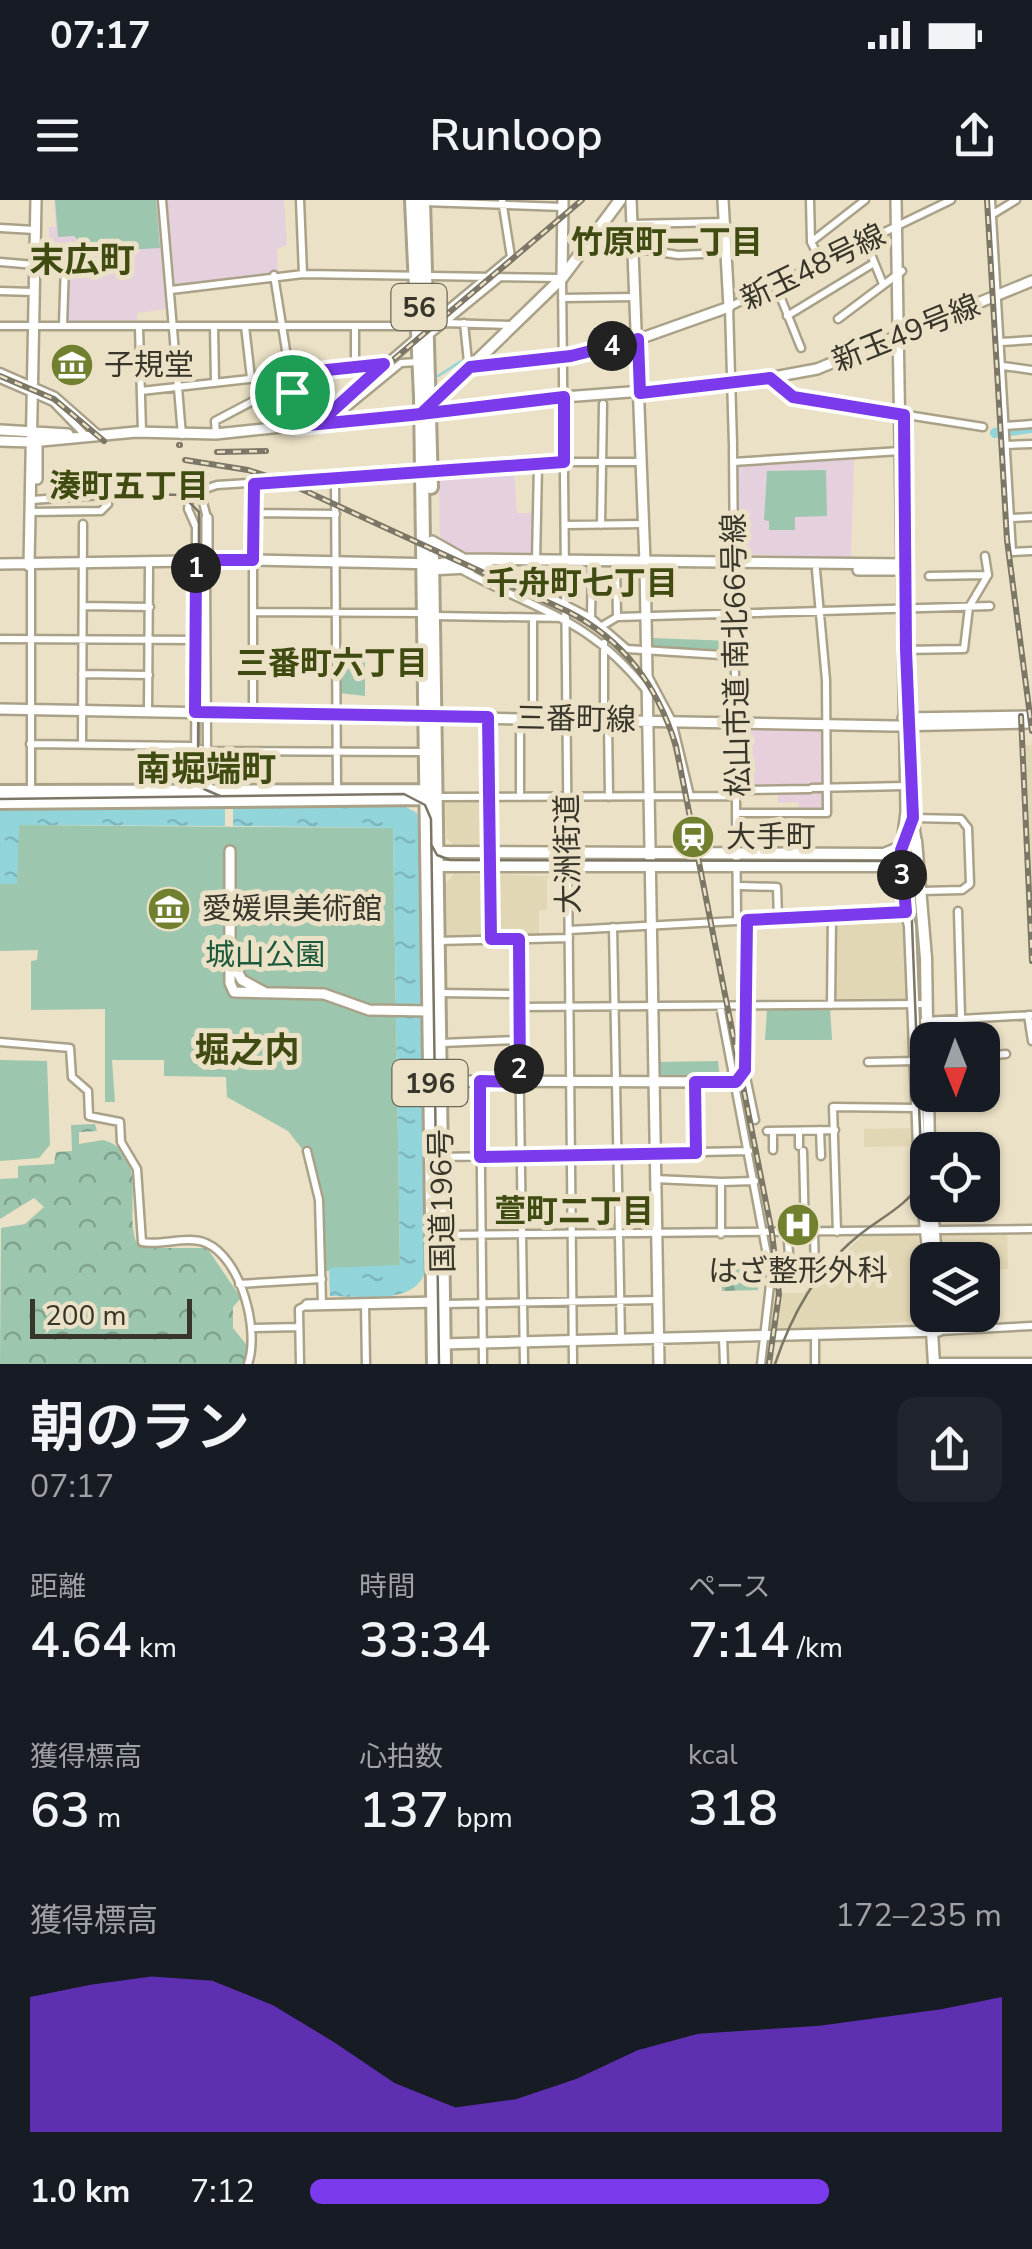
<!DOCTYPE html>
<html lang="ja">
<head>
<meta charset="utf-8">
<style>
  body { margin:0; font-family:"Nunito Sans","Noto Sans JP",sans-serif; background:#20242c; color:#f1f3f6; height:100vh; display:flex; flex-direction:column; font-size:38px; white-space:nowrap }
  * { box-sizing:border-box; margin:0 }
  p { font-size:32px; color:#9ea1a6 }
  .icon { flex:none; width:55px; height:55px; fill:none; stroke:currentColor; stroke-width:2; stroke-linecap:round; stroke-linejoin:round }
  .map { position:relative; height:1164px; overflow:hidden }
  .drawer { display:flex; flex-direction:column; background:#171b24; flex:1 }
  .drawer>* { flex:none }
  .needle { width:65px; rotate:179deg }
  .buttons { position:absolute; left:910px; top:822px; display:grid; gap:20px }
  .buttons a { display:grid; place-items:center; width:90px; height:90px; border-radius:20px; background:#171b24; box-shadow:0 2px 8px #0004; font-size:50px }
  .scale { position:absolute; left:30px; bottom:25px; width:162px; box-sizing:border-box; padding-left:10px; border:5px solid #38352a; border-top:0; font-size:28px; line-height:35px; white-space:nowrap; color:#38352a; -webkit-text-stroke:8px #eae1c6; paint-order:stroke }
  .pin { position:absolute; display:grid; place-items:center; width:85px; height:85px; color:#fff; margin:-42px; border:5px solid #fff; border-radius:50%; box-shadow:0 2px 10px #0007 }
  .km { position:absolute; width:50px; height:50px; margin:-25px; border-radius:50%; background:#222; color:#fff; font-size:28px; line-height:50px; text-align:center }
  .round { display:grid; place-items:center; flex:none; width:105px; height:105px; border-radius:20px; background:#20242c }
  .overview { display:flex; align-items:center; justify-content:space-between; height:170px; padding:0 30px }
  h1 { font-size:55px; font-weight:600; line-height:75px }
  .stats { display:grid; grid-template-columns:repeat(3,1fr); gap:15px; height:170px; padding:10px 30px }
  .stats div { display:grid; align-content:center }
  .stats b { font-size:50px; font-weight:600 }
  .stats small { font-size:28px; font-weight:400 }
  .stats p { font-size:28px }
  .chart { height:280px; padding:20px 30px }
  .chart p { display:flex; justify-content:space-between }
  .chart svg { width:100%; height:180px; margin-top:10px; fill:#7c3aed; opacity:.7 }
  ul { padding:0 30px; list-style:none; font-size:32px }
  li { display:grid; grid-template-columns:160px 120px 1fr; align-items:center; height:75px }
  li i { height:25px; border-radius:12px; background:#7c3aed }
  .status { display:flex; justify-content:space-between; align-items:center; height:70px; padding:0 50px; background:#171b24; direction:ltr }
  .status svg { height:28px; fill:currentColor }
  header { display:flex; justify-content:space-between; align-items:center; height:130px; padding:0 30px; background:#171b24; font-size:45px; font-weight:600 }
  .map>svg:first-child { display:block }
  .built { fill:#e2d7b5 }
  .education { fill:#e5d0de }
  .medical { fill:#e7d0db }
  .forest { fill:url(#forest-crowns) }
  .cemetery { fill:url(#cemetery-stones) }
  .green { fill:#9dc6ae }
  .water { fill:url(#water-ripples) }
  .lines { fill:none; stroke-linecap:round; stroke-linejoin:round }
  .stream { stroke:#91d5da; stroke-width:2.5 }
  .river { stroke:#91d5da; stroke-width:10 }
  .street-casing { stroke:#aaa288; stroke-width:11 }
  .secondary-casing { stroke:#aaa288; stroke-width:14 }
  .primary-casing { stroke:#aaa288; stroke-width:15 }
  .highway-casing { stroke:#aaa288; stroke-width:18 }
  .street { stroke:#fff; stroke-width:6 }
  .secondary { stroke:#fff; stroke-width:9 }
  .primary { stroke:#fff; stroke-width:10 }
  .highway { stroke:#fff; stroke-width:12 }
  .tram { stroke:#7b7665; stroke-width:2.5 }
  .rail-casing { stroke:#7b7665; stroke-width:6 }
  .rail { stroke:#eae1c6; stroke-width:2.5; stroke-dasharray:8; stroke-linecap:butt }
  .route-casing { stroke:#fff; stroke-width:20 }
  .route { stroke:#7c3aed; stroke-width:12 }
  .labels { text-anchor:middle; stroke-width:10; stroke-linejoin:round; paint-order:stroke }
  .shield { fill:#eae1c6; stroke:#6d6959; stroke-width:2.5 }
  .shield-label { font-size:28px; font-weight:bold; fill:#38352a }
  .street-label { font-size:30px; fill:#38352a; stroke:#eae1c6 }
  .poi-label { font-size:30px; fill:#38352a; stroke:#eae1c6; text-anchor:start }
  .park-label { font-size:30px; fill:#1d5a3d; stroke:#eae1c6 }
  .neighbourhood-label { font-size:32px; font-weight:bold; fill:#404b11; stroke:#eae1c6 }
  .quarter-label { font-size:35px; font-weight:bold; fill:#404b11; stroke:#eae1c6 }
</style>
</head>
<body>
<div class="status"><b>07:17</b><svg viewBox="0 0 49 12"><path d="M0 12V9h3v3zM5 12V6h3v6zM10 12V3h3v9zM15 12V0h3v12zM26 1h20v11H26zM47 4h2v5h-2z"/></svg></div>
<header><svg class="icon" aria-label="menu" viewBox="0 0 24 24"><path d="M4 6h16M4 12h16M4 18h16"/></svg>Runloop<svg class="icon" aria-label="share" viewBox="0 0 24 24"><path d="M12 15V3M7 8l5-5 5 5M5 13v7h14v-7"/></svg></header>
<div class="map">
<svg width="1032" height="1164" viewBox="0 0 1032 1164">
  <defs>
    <pattern id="forest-crowns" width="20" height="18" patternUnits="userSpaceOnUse" patternTransform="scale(2.5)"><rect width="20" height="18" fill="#9dc6ae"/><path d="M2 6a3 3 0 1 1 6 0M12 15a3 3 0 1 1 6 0" fill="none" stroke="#81a28e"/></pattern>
    <pattern id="cemetery-stones" width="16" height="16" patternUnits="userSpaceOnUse" patternTransform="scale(2.5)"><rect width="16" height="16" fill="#9dc6ae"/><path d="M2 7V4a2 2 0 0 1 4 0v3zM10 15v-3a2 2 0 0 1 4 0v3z" fill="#81a28e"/></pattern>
    <pattern id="water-ripples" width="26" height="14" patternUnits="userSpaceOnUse" patternTransform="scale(2.5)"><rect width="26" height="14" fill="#91d5da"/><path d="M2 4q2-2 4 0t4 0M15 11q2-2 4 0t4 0" fill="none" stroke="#7eb7bb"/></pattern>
  </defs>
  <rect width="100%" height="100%" fill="#eae1c6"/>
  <path class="built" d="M1020 545H1032V691H1027Z
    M484 600 486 645H454L446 638 445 601Z
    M454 674 487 675 485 737 447 735 446 683Z
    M495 674 565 677 547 678V710H539V736L493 735Z
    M892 715 904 727 907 802H834L835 720Z
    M912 928 913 946 864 947V929Z
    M1007 1031 1008 1069 983 1070 982 1060H942L940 1032Z
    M774 1033 781 1093H804L816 1076 819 1079 865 1033 918 1036 923 1121 770 1131 766 1034Z"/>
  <path class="education" d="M54 0H160L167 109 137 113V121H67L68 62 41 50V42H49V27H56Z
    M166 0H284L287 45 277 49 278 72 175 87Z
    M854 256 851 358 737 354 735 264Z
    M514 271 517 313H535L533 356 473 355 440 340 439 276Z"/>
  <path class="medical" d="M740 529 823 530 824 586H740Z
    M823 591 821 610H799L798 602 778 603V592Z"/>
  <path class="forest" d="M95 924 97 931 79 932V944L103 940C150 953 124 1009 136 1042L146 1048H207L241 1098 233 1107V1128L249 1148 243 1164H0L1 1028 25 1024 44 1007 34 998 0 1019V979L18 978V966L54 964 56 952 72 951 71 925Z"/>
  <path class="cemetery" d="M758 1067V1090L722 1091V1068Z"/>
  <path class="green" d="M55 0H156L160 48 87 52 74 36 58 37Z
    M826 270 827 316 795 317V330H769V321L764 320 767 271Z
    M651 438 732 441 733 450 653 447Z
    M339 454H365V496L339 493Z
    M18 625 393 628 400 1066 325 1071 323 1000 312 955 306 954 288 931 227 897 226 877 164 876V860H112L115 902H105V809L31 810V761L37 760 38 750 0 751V684H17Z
    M830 808 832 840H765L767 809Z
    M0 860 47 861 50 945 39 958 0 961Z
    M718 861 720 879 658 876V862Z"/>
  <path class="water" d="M402 605 417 613 421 626 420 805H396L393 628 233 626V606Z
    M225 606V626L19 625 17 684H0V609Z
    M396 814 423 817 425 1071C416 1106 360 1096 330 1096L329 1068 400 1065Z"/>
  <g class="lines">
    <path class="stream" d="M438 176 463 160"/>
    <path class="river" d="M840 209 893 217
      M995 233 1032 228"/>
    <g class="street-casing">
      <path id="street" d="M162 0 182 235
        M300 0 303 74
        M810 0 811 42
        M991 0 1012 352 1032 351
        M424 2 563 7
        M993 14 1016 0
        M632 24 725 22
        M0 28 35 30
        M866 42 883 84
        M633 48 678 55 726 53
        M36 54 65 64 63 125
        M0 62 35 65
        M822 63 811 42 865 0
        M274 75 298 226
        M776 86 801 148
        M171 90 303 74 562 78 573 1164
        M0 91 34 92
        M562 98 635 97
        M787 116 874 63
        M838 119 902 71
        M444 123 512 125
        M464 123 468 162 475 168 571 157 637 139
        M0 126H428L511 57 502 0
        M214 126 215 183
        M245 126 251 178
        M355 126V167
        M139 128 142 232
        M428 136 499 78
        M1001 142 1032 140
        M1003 166 1032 170
        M0 172 55 196 98 234
        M770 178 793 197 983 227
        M0 179 53 202 86 236
        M141 191 385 164
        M340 221V213L401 163 419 162
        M318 222 417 137
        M1005 226 1032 224
        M216 234 215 221 255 200 292 192
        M733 245 729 107 951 0
        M1006 245 1032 244
        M733 248 737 721
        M733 262 900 251
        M335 281 337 589
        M201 294 207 318
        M31 312 101 311 108 304 102 295 32 300
        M253 313 336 314
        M1010 318 1032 317
        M565 325 643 324
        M601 325 603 204
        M536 362 538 264
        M616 362 617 417
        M487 365 591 418 627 449 736 456
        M206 366 207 551
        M464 371C540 412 589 418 646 490
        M929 376 988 375 985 356
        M83 406 150 407
        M253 412 422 413
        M434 416 566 418
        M591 418 592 362
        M533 419V518
        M602 426 617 417 990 406
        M0 439 206 440
        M604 443V519
        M902 450 964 449 969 407 988 375
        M82 474 149 475
        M648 476 672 521 690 596
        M148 511 149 366
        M253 513V284
        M488 517 491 739
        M608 521 609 597
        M30 544 190 546 207 551 423 552
        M82 544 83 324
        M812 588 905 586
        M195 590 196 327 188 309 190 294 217 285 564 262H642
        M31 592V368
        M438 597 733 596 743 590 810 589
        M520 597V519
        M738 613H827L826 480 816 370
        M913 618 961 619 968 628 970 684 962 690 921 691
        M740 686 777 687 778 718
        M958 711 961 817
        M613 727 621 1139
        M569 730 906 712
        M436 741 569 738
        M440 793 519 794
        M831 805 832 716
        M720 806 771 1076 761 1164
        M519 807 924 804
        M1028 815 1032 841
        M924 821 1032 815
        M519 840 524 1164
        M0 842 70 848 72 877 88 891 89 916 120 922 121 942 137 969 142 1042C161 1046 188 1035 206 1043 241 1058 260 1130 248 1164
        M441 843 519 840V739
        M982 856 1006 854
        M868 862 916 861
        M745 872 755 920
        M480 881 483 1164
        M736 881 745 870 747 720
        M695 882 696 953
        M820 930 821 956
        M767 931 835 930
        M773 931V950
        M799 946V931
        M307 951 319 1000 322 1104
        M803 951 805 1033
        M442 957 749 951
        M655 979 721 982
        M837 1032 833 907 917 908
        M787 1033 791 1073 815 1070 814 1033
        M721 1034V982L755 981
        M444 1035 1032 1029
        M985 1071 991 1128
        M239 1084 322 1079
        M365 1104 366 1164
        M445 1104 657 1100
        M254 1128 299 1127
        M939 1131 1032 1126
        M723 1136 724 1164
        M940 1162H1032
        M300 1164 299 1109 307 1105
        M815 1164V1134"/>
    </g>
    <g class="secondary-casing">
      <path id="secondary" d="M631 0 645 362 659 1164
        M896 0 906 612 901 650
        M562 77 563 0
        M639 139 729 107 723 0
        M0 230 68 234
        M37 239V279
        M0 241 31 242 136 232 216 234 564 197 735 184 817 169 1032 81
        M432 341 462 358
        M207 363V318
        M0 364 253 360 439 364 464 359 905 364
        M29 366 36 0
        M429 370 488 367
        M858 370H905
        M0 509 894 526 1032 523
        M903 518 1032 516
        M207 551 208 597
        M911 603 916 641
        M230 651V783L234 792 324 794 369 810 431 811
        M233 764 242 780 264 792
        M438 881 736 882
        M307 1105 436 1102
        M442 1144 939 1131"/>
    </g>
    <g class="primary-casing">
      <path id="primary" d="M428 208 562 78 620 0
        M901 650 903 698 910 726 920 971 929 1060
        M430 652 884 654 916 641 926 758 929 950
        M433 666H884L920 679
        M932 1005 936 1060
        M931 1115 934 1164"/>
    </g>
    <g class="highway-casing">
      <path id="highway" d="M412 0 421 196 434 1164
        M423 0 431 287
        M432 357 444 1164
        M0 592 433 591
        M0 602 432 598"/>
    </g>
    <use href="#street" class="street"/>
    <use href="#secondary" class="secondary"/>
    <use href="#primary" class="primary"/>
    <use href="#highway" class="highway"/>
    <path class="tram" d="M145 294 182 295 199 312 198 576 204 589 220 596
      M0 599 404 594 425 605 431 619 439 1164
      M431 644 437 655 450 660 884 661 900 664 910 672 922 981C907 1006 880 1018 858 1036 816 1070 792 1114 775 1164"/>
    <g class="rail-casing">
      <path id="rail" d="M987 0 1007 340 1032 531
        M0 176 54 199 104 241
        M309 231 582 0
        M179 245H180
        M217 252 266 251
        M185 260 248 270 286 282 567 411C624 440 657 485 676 546L772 1033 779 1094 769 1164
        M1021 516 1032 761"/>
    </g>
    <use href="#rail" class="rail"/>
  </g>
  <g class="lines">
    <g class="route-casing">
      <path id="route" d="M292 192 298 226 412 215C463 209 513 203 564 197V262L254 284 253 360H208L206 366H196L195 512 488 517 491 739H519L520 882 480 881V957L696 953 695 882H736L745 870 747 720 906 712 901 650 913 618 906 450 904 215 793 197 770 178 640 193 638 139 571 156 470 167 421 214 318 224 384 164 289 174 292 192"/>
    </g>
    <use href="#route" class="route"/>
  </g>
  <defs>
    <g id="museum-disc" transform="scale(2.25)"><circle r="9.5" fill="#70802f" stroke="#eae1c6"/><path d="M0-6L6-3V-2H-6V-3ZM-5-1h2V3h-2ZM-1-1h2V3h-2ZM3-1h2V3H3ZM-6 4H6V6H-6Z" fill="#fff"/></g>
    <g id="station-disc" transform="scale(2.25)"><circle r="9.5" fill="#70802f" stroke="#eae1c6"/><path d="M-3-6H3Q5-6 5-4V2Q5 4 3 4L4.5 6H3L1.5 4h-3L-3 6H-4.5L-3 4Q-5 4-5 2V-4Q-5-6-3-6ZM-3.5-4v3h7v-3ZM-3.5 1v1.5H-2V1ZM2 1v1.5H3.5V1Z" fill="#fff"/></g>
    <g id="hospital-disc" transform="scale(2.25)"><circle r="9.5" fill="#70802f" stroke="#eae1c6"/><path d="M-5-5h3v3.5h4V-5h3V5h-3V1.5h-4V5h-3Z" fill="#fff"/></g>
  </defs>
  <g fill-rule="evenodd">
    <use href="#museum-disc" x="72" y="165"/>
    <use href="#station-disc" x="693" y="637"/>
    <use href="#museum-disc" x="169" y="709"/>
    <use href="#hospital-disc" x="798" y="1025"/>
  </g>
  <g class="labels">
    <g class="shield">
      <rect x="391.5" y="84" width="55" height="46" rx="8"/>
      <rect x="392.5" y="860" width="75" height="46" rx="8"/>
    </g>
    <g class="shield-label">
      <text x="419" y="117">56</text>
      <text x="430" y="893">196</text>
    </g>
    <g class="street-label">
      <text transform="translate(813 67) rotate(-26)" y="10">新玉48号線</text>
      <text transform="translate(906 133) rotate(-22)" y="10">新玉49号線</text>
      <text transform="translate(736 455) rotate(-91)" y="10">松山市道 南北66号線</text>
      <text transform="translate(576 519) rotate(1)" y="10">三番町線</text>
      <text transform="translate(568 654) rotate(-91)" y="10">大洲街道</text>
      <text transform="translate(442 1001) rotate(-91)" y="10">国道196号</text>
    </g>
    <g class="poi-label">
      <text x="104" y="175">子規堂</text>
      <text x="726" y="647">大手町</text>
      <text x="202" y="719">愛媛県美術館</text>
      <text x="798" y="1081" text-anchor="middle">はざ整形外科</text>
    </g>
    <g class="park-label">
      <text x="265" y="765">城山公園</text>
    </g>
    <g class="neighbourhood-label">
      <text x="667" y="53">竹原町一丁目</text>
      <text x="129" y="297">湊町五丁目</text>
      <text x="582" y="394">千舟町七丁目</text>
      <text x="332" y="474">三番町六丁目</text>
      <text x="574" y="1022">萱町二丁目</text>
    </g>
    <g class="quarter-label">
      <text x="82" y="72">末広町</text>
      <text x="206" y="581">南堀端町</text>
      <text x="247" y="862">堀之内</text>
    </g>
  </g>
</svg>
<div class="buttons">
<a><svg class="needle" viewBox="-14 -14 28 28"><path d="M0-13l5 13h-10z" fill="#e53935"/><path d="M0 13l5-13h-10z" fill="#9ea1a6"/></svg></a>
<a><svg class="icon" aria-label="locate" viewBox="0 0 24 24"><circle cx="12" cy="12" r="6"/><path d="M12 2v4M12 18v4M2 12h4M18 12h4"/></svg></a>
<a><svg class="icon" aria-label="layers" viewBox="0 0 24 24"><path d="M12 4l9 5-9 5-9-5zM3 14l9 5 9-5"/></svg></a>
</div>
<div class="scale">200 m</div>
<div class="pin" style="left:292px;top:192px;background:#1e9e55"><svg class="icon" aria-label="arrive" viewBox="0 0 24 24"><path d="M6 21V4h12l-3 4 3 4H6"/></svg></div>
<b class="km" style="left:196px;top:368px">1</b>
<b class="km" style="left:519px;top:869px">2</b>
<b class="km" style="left:902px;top:675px">3</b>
<b class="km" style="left:612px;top:146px">4</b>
</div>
<section class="drawer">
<div class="overview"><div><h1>朝のラン</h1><p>07:17</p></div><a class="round"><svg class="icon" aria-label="share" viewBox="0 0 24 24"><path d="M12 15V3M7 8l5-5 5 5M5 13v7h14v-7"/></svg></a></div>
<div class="stats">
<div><p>距離</p><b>4.64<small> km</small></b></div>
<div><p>時間</p><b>33:34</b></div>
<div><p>ペース</p><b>7:14<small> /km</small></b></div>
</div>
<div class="stats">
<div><p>獲得標高</p><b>63<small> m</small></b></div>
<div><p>心拍数</p><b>137<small> bpm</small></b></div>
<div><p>kcal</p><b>318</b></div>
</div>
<div class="chart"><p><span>獲得標高</span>172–235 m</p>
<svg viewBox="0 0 160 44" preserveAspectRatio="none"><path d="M0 44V11L10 8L20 6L30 7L40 13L50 22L60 32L70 38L80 36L90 31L100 24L110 20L120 19L130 18L140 16L150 14L160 11V44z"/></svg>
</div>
<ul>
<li><b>1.0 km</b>7:12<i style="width:75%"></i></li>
</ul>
</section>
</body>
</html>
